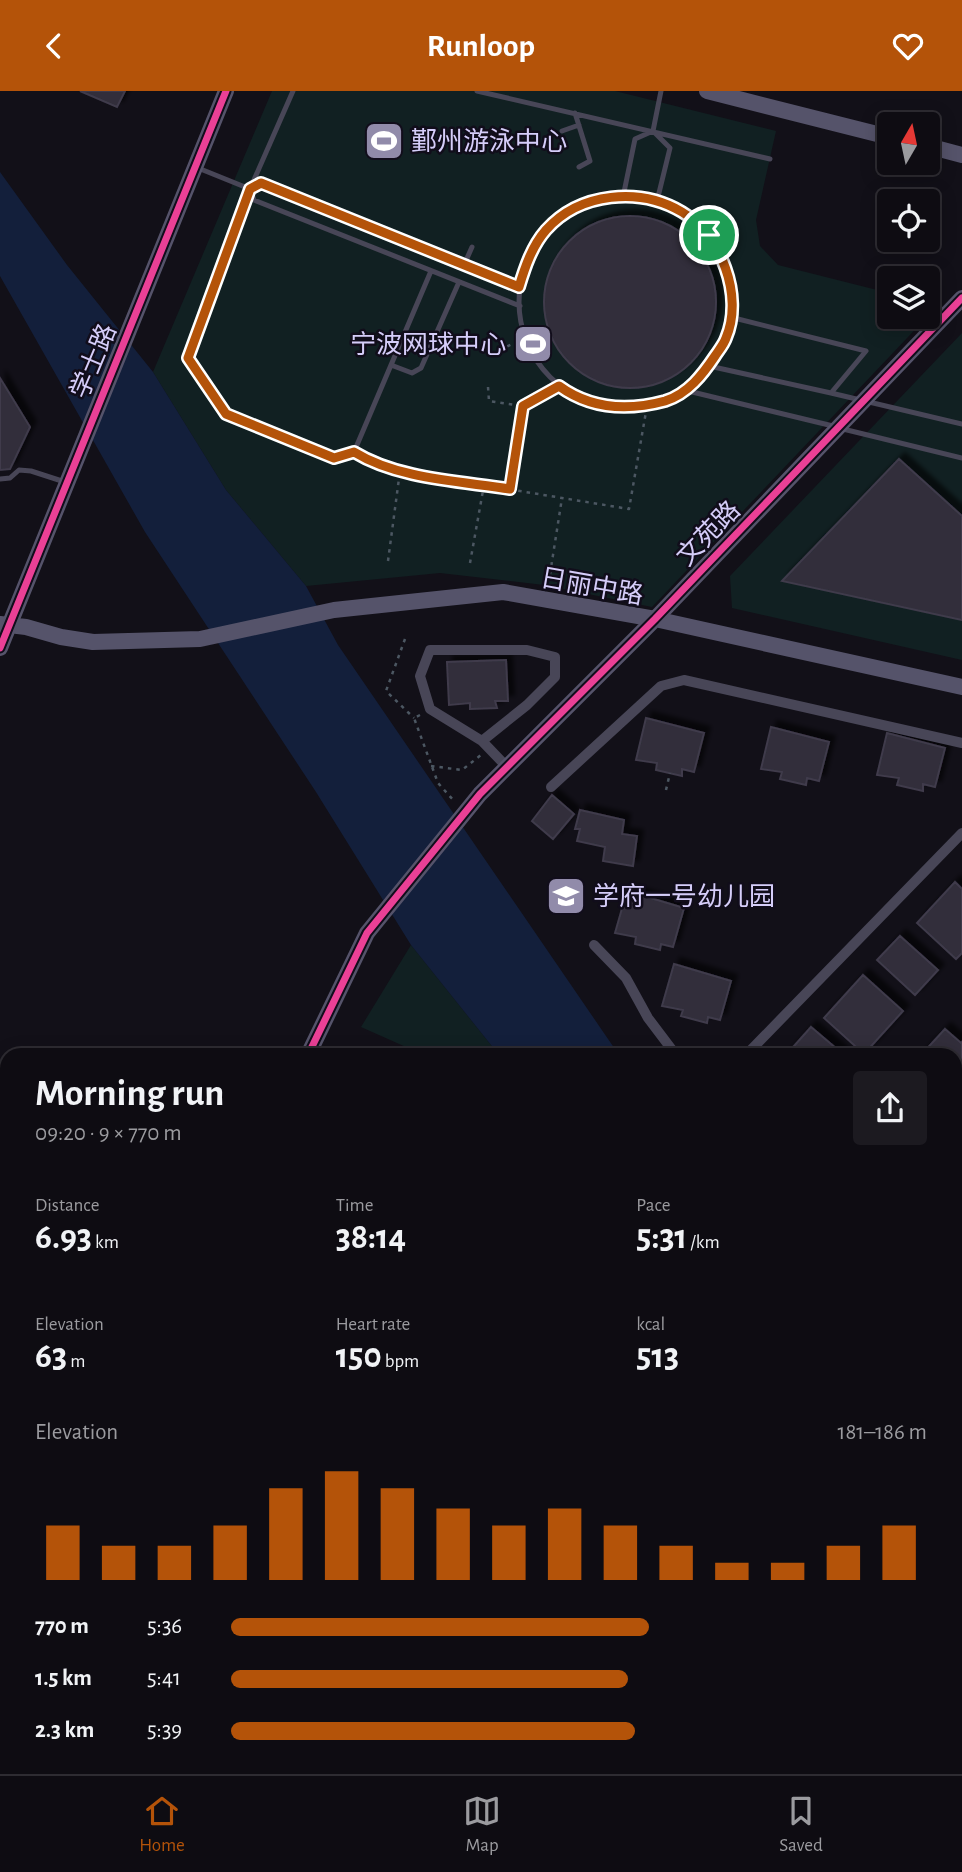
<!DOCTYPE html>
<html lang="en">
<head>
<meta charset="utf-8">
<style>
  body { margin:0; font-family:"Alegreya Sans","Noto Sans SC",sans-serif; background:#1c1a20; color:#f1f3f6; height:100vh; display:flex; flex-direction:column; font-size:26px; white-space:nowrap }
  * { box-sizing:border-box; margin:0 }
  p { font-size:23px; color:#9b9b9f }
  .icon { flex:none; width:38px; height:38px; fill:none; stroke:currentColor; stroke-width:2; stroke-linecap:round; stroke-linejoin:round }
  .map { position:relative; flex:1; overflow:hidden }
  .drawer { position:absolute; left:0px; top:957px; width:962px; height:726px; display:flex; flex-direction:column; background:#0e0c12; border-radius:21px 21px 0 0; box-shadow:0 4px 18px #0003,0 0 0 2px #2e2c32 }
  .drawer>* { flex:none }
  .needle { width:46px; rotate:9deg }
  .tools { position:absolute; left:877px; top:21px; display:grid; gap:14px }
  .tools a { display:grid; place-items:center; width:63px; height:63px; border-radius:7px; background:#0e0c12; box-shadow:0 4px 18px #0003,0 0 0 2px #2e2c32; font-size:35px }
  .pin { position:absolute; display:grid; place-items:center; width:60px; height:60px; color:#fff; margin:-30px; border:4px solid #fff; border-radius:50%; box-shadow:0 2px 7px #0007 }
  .round { display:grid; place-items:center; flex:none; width:74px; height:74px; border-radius:7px; background:#1c1a20 }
  .headline { display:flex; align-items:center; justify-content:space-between; height:119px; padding:0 35px }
  h1 { font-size:38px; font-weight:700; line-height:52px }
  .figures { display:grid; grid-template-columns:repeat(3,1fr); gap:10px; height:119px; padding:7px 35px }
  .figures div { display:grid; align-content:center }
  .figures b { font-size:35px; font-weight:700 }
  .figures small { font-size:19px; font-weight:400 }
  .figures p { font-size:19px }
  .chart { height:196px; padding:14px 35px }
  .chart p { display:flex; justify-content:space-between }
  .chart svg { width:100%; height:126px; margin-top:7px; stroke:#b45309; stroke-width:6 }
  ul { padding:0 35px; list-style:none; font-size:23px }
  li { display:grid; grid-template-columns:112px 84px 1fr; align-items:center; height:52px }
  li i { height:18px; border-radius:9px; background:#b45309 }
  header { display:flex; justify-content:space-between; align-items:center; height:91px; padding:0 35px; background:#b45309; color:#fff; font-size:32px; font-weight:700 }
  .tabs { display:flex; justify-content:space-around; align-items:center; height:98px; border-top:2px solid #2e2c32; background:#0e0c12; font-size:19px; color:#9b9b9f }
  .tabs a { display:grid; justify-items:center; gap:4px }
  .tabs .selected { color:#b45309 }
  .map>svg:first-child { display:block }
  .green { fill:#112022 }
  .water { fill:#131f3b }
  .building { fill:#302e3a; stroke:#3f3b4b; stroke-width:2; filter:url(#shadow) }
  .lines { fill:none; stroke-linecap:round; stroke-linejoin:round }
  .path { stroke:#4c5762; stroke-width:2.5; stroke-dasharray:3.5 5; stroke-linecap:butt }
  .lane { stroke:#484657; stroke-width:5 }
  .street { stroke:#484657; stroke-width:10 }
  .secondary { stroke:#55536a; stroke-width:16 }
  .primary { stroke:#5b5168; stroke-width:18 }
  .cycleway-casing { stroke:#110d1b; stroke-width:11 }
  .cycleway { stroke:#ea4096; stroke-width:7 }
  .route-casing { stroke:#fff; stroke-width:14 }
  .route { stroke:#b45309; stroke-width:9 }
  .labels { text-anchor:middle; stroke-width:5; stroke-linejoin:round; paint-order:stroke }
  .poi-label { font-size:26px; fill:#d5cdf9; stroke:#110d1b; text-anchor:start }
  .street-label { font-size:26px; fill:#d5cdf9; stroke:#110d1b }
</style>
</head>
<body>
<header><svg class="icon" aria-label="back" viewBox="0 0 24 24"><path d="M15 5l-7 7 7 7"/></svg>Runloop<svg class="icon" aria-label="heart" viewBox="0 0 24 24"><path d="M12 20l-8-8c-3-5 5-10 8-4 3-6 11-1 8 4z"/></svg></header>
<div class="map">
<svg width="962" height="1683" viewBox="0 0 962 1683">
  <defs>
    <filter id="shadow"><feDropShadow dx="6" dy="-6" stdDeviation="2" flood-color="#0009"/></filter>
  </defs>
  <rect width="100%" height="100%" fill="#121018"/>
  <path class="green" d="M272 0H615L776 40 756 129 760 155 778 174 889 202V226H927L652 516 544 494 440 482 306 495 226 399 153 281Z
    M962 242V569L732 517 730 485Z
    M411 854 499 964H424L361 936Z
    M962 1169V1441L956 1433V1176Z
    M956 1577 962 1583V1683H821L810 1677 956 1676Z
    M348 1676 349 1683H203L197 1677Z
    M581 1676H699L710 1683H577Z"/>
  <path class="water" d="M0 81 67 174 153 281 226 399 306 495 338 554 619 964H499L411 854 316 701 145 441 0 185Z
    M956 1433 962 1441V1583L956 1577Z
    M226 1677H239L243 1679 254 1676 328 1677 330 1683H226Z"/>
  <path class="building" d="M80 0H125L117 16Z
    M544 211a86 86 0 1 1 172 0a86 86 0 1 1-172 0Z
    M0 287 30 336 10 378 0 379Z
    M899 368 962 425V529L782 490Z
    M506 569 508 610H495L497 617 470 618V612L449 614 447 571Z
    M646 627 704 642 694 681 682 678V685L656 679 657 672 636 669Z
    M771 636 829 651 819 690 807 687 806 694 780 688 782 681 761 678Z
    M887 642 945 657 935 696 923 693V700L897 694 899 687 877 684Z
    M552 704 574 723 553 748 532 730Z
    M580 719 624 729 622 743 637 745 633 775 603 770 605 756 577 750 580 738H575Z
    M955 791 962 798V862L956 868 917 832Z
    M627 800 684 817 673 856 661 853 660 859 635 853 636 846 615 842Z
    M900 845 938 879 915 904 877 869Z
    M674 873 731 890 720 929 708 926 707 932 681 925 683 919 662 915Z
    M863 884 903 920 864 963 824 927Z
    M811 936 844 964H786Z
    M945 938 961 952 962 951V1008L956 1015V964H921Z
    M0 979 7 981V1028L4 1040 0 1038Z
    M0 1113 7 1116V1151L0 1149Z
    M0 1352 7 1355V1394L0 1410Z
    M377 1676H410V1683H377Z"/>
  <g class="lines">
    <path class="path" d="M492 263 526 246
      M488 296 489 310 523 315 559 295
      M361 366 392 379 629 418 647 315
      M510 398 523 315
      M388 470 400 380
      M470 472 484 394
      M550 483 562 407
      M405 548 386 600 414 627
      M420 624 414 627 438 692 455 711
      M431 675 462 679 481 664
      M666 699 670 682
      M956 1176 962 1179
      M956 1568 962 1562
      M588 1676 608 1683
      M630 1676 632 1683
      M193 1683 202 1676
      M655 1683H657"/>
    <path class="lane" d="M293 0 250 98 188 267 226 323 334 367 354 361 431 180
      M477 0 770 68
      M575 22 590 70 579 76
      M562 40 579 34
      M653 40 661 0
      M198 77 250 98
      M519 211a106 106 0 1 1 212 0a106 106 0 1 1-212 0Z
      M623 106 635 48 653 40 670 57 657 110
      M464 174 472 156
      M519 196 261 92 250 98 254 109 520 215
      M391 274 412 282 421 277 459 191
      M709 275 831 302 866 260 730 226
      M684 299 833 335
      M831 302 962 333
      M843 338 962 367
      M0 388 10 387 19 379 31 380 65 391
      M0 1455 7 1458
      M0 1625 7 1609
      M354 1676V1683
      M16 1683V1676"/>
    <path class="street" d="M482 650 527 614 555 586V566L527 559H430L420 585 430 618 482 650 507 676
      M551 696 661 595 684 589 962 652
      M594 854 626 887 648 927 676 964
      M746 964 962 742"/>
    <path class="secondary" d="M707 0 889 46
      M928 55 962 64
      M0 533 26 536 61 546 93 551 200 548 334 519 503 501 655 528 962 596
      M0 557 226 0
      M308 964 367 842 480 703 655 528 962 207
      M0 1249 7 1251
      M735 1676 746 1683
      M783 1676 794 1683"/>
    <path class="primary" d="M956 1129 962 1123
      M956 1154 962 1147
      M523 1683 527 1676
      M546 1683 550 1676"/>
    <g class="cycleway-casing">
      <path id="cycleway" d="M0 557 226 0
        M308 964 367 842 480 703 655 528 962 207"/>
    </g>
    <use href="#cycleway" class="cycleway"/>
  </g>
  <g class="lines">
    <g class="route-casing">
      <path id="route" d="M261 92 519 196C525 176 532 155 546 139 580 101 640 96 682 121 721 144 744 205 726 247 724 253 719 259 715 265 703 283 688 303 665 310 628 320 592 319 559 295L523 315 510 398C459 390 398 388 354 361L334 367 226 323 188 267 250 98Z"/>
    </g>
    <use href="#route" class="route"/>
  </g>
  <defs>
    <g id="stadium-square" transform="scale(2.0125)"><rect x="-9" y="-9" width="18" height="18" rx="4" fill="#918baa" stroke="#110d1b"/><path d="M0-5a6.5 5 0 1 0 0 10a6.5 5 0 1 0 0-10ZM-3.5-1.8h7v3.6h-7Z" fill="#fff"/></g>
    <g id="school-square" transform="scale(2.0125)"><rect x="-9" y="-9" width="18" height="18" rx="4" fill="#918baa" stroke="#110d1b"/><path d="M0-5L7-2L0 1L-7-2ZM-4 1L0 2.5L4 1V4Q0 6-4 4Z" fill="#fff"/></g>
  </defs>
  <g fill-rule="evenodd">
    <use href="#stadium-square" x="384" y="50"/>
    <use href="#stadium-square" x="533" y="253"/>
    <use href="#school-square" x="566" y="805"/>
  </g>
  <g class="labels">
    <g class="poi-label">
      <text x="411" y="59">鄞州游泳中心</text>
      <text x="506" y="262" text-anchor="end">宁波网球中心</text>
      <text x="593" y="814">学府一号幼儿园</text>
    </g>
    <g class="street-label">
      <text transform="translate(93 270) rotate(-67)" y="9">学士路</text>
      <text transform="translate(708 442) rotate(-46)" y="9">文苑路</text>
      <text transform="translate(592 495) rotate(10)" y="9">日丽中路</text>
    </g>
  </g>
</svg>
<div class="tools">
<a><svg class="needle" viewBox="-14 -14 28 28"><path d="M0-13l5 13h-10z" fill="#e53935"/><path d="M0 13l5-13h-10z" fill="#9b9b9f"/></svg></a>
<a><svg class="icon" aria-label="locate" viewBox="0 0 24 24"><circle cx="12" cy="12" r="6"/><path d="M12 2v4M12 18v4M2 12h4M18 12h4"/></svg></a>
<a><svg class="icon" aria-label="layers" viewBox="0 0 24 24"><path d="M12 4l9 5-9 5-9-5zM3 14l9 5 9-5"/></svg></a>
</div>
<div class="pin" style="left:709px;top:144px;background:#1e9e55"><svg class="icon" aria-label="arrive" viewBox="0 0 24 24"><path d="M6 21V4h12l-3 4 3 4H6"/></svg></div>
<section class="drawer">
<div class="headline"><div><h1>Morning run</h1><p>09:20 · 9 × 770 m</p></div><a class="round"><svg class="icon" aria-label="share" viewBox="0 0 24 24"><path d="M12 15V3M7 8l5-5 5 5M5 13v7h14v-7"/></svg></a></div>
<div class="figures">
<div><p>Distance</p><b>6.93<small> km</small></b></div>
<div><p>Time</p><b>38:14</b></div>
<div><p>Pace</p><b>5:31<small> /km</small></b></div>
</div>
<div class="figures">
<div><p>Elevation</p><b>63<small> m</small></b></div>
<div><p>Heart rate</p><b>150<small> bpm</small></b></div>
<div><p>kcal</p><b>513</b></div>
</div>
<div class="chart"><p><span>Elevation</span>181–186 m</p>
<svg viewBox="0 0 160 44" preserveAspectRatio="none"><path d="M5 44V25M15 44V32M25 44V32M35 44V25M45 44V12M55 44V6M65 44V12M75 44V19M85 44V25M95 44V19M105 44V25M115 44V32M125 44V38M135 44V38M145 44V32M155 44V25"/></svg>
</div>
<ul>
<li><b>770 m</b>5:36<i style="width:60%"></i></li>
<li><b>1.5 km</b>5:41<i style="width:57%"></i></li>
<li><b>2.3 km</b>5:39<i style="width:58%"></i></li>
</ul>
</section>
</div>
<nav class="tabs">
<a class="selected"><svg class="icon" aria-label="home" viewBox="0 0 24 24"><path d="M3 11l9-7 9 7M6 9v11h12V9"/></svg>Home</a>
<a><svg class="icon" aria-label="map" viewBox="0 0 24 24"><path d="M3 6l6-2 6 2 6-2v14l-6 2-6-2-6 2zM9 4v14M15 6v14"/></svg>Map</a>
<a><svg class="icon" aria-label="saved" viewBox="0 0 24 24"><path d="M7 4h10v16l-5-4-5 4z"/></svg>Saved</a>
</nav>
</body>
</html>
